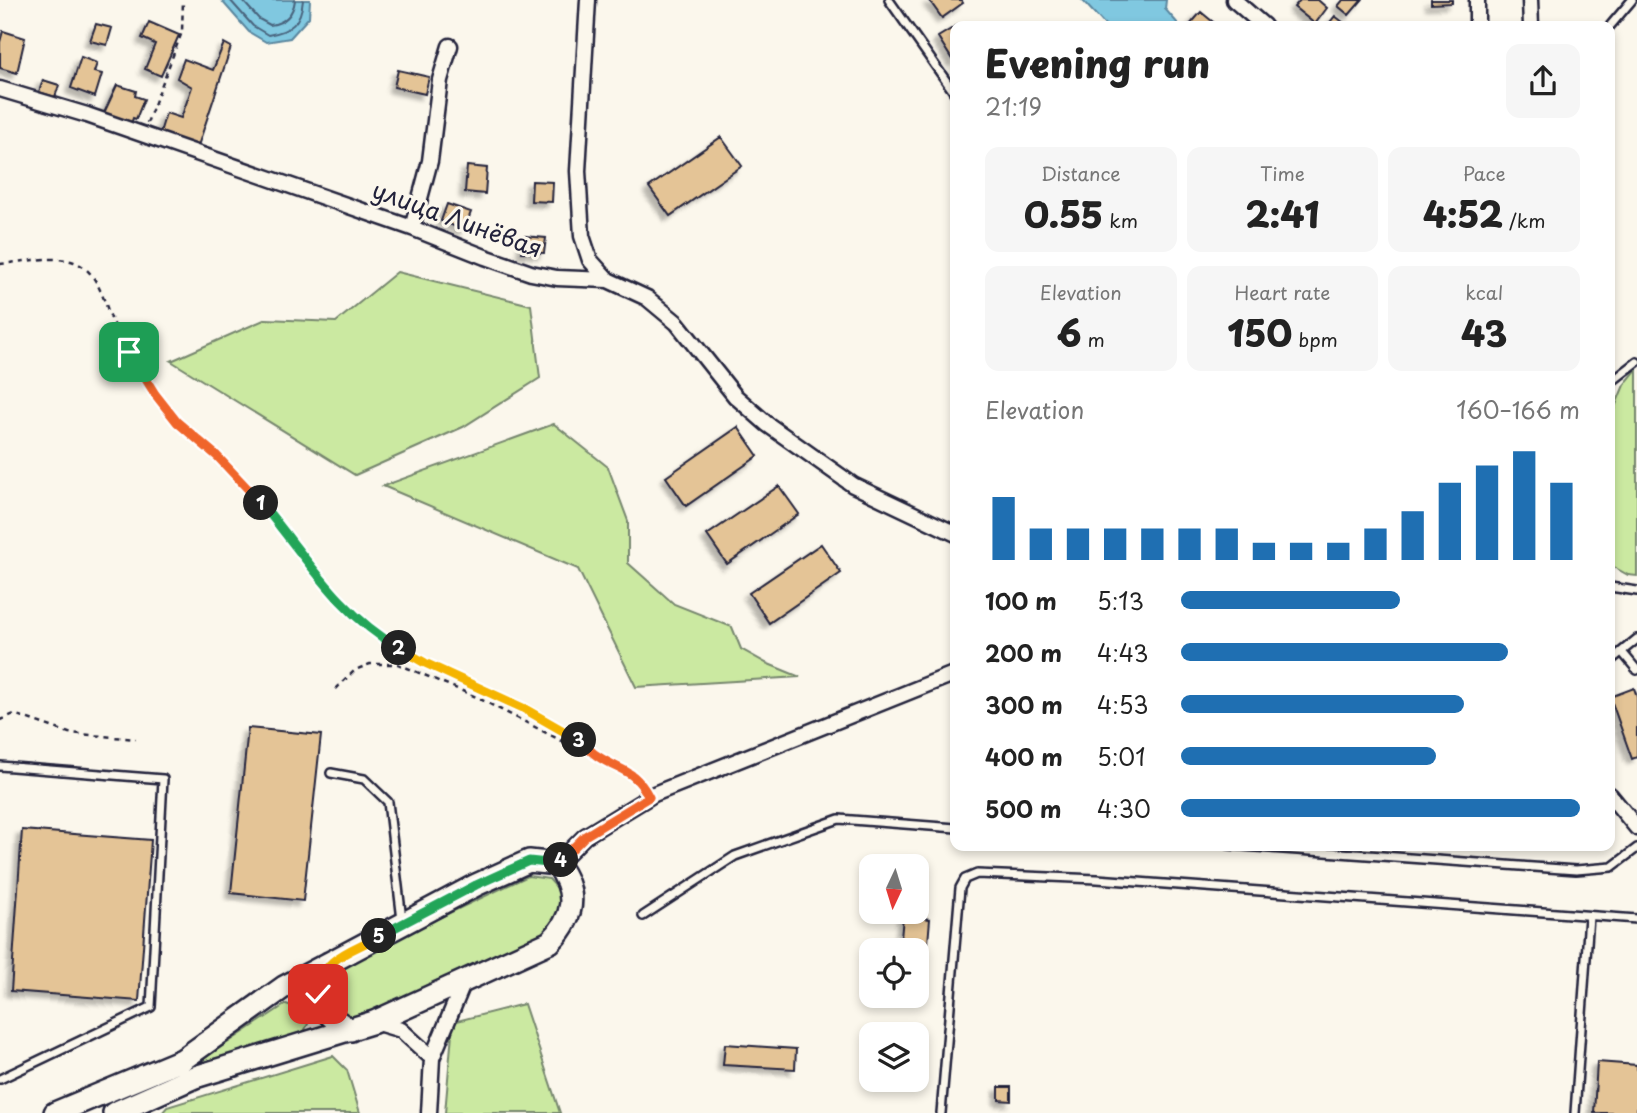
<!DOCTYPE html>
<html lang="en">
<head>
<meta charset="utf-8">
<style>
  body { margin:0; font-family:"Playpen Sans",sans-serif; background:#f6f6f6; color:#222; height:100vh; display:flex; flex-direction:column; font-size:26px; white-space:nowrap }
  * { box-sizing:border-box; margin:0 }
  p { font-size:23px; color:#767676 }
  .icon { flex:none; width:38px; height:38px; fill:none; stroke:currentColor; stroke-width:2; stroke-linecap:round; stroke-linejoin:round }
  .map { position:relative; flex:1; overflow:hidden }
  .details { position:absolute; left:950px; top:21px; width:665px; height:830px; display:flex; flex-direction:column; background:#fff; border-radius:14px; box-shadow:0 4px 10px #0003 }
  .details>* { flex:none }
  .needle { width:46px; rotate:184deg }
  .controls { position:absolute; left:859px; top:854px; display:grid; gap:14px }
  .controls a { display:grid; place-items:center; width:70px; height:70px; border-radius:14px; background:#fff; box-shadow:0 4px 10px #0003; font-size:35px }
  .pin { position:absolute; display:grid; place-items:center; width:60px; height:60px; color:#fff; margin:-30px; border-radius:14px; box-shadow:0 4px 10px #0006 }
  .km { position:absolute; width:35px; height:35px; margin:-18px; border-radius:50%; background:#222; color:#fff; font-size:19px; line-height:35px; text-align:center }
  .round { display:grid; place-items:center; flex:none; width:74px; height:74px; border-radius:14px; background:#f6f6f6 }
  .summary { display:flex; align-items:center; justify-content:space-between; height:119px; padding:0 35px }
  h1 { font-size:38px; font-weight:800; line-height:52px }
  .figures { display:grid; grid-template-columns:repeat(3,1fr); gap:10px; height:119px; padding:7px 35px }
  .figures div { display:grid; align-content:center; border-radius:14px; background:#f6f6f6; text-align:center }
  .figures b { font-size:35px; font-weight:800 }
  .figures small { font-size:19px; font-weight:400 }
  .figures p { font-size:19px }
  .chart { height:196px; padding:14px 35px }
  .chart p { display:flex; justify-content:space-between }
  .chart svg { width:100%; height:126px; margin-top:7px; stroke:#1f6fb2; stroke-width:6 }
  ul { padding:0 35px; list-style:none; font-size:23px }
  li { display:grid; grid-template-columns:112px 84px 1fr; align-items:center; height:52px }
  li i { height:18px; border-radius:9px; background:#1f6fb2 }
  .map>svg:first-child { display:block }
  .green { fill:#cbe9a1; stroke:#76866e; stroke-width:2 }
  .water { fill:#80c8e0; stroke:#5a869e; stroke-width:2 }
  .lines { fill:none; stroke-linecap:round; stroke-linejoin:round }
  .shore { stroke:#48647d; stroke-width:2 }
  .building { fill:#e4c496; stroke:#22223b; stroke-width:2; filter:url(#shadow) }
  .lane-casing { stroke:#22223b; stroke-width:12 }
  .street-casing { stroke:#22223b; stroke-width:19 }
  .secondary-casing { stroke:#22223b; stroke-width:26 }
  .path { stroke:#22223b; stroke-width:2.5; stroke-dasharray:5 5; stroke-linecap:butt }
  .lane { stroke:#fbf7ec; stroke-width:7 }
  .street { stroke:#fbf7ec; stroke-width:14 }
  .secondary { stroke:#fbf7ec; stroke-width:21 }
  .split-1-casing { stroke:#fff; stroke-width:14 }
  .split-2-casing { stroke:#fff; stroke-width:14 }
  .split-3-casing { stroke:#fff; stroke-width:14 }
  .split-4-casing { stroke:#fff; stroke-width:14 }
  .split-5-casing { stroke:#fff; stroke-width:14 }
  .split-6-casing { stroke:#fff; stroke-width:14 }
  .split-1 { stroke:#f0652b; stroke-width:9 }
  .split-2 { stroke:#22a559; stroke-width:9 }
  .split-3 { stroke:#f5b400; stroke-width:9 }
  .split-4 { stroke:#f0652b; stroke-width:9 }
  .split-5 { stroke:#22a559; stroke-width:9 }
  .split-6 { stroke:#f5b400; stroke-width:9 }
  .labels { text-anchor:middle; stroke-width:6; stroke-linejoin:round; paint-order:stroke }
  .street-label { font-size:24px; fill:#22223b; stroke:#fbf7ec }
</style>
</head>
<body>
<div class="map">
<svg width="1637" height="1113" viewBox="0 0 1637 1113">
  <defs>
    <filter id="shadow"><feDropShadow dx="-5" dy="5" stdDeviation="2" flood-color="#0004"/></filter>
  </defs>
  <rect width="100%" height="100%" fill="#fbf7ec"/>
  <filter id="ink" filterUnits="userSpaceOnUse"><feTurbulence type="fractalNoise" baseFrequency=".0143" numOctaves="2"/><feDisplacementMap in="SourceGraphic" scale="14" xChannelSelector="R" yChannelSelector="G"/><feConvolveMatrix kernelMatrix="1 2 1 2 8 2 1 2 1" color-interpolation-filters="sRGB"/></filter>
  <g filter="url(#ink)">
    <path class="green" d="M397 272 531 305 540 378 463 427 355 475 171 361 266 319 336 322Z
      M1637 369V576L1628 575 1610 565V419L1624 385Z
      M554 424 608 467 628 521V563L674 604 732 627 741 649 766 663 800 677 636 687 578 569 383 486Z
      M528 876 549 879 559 890 564 901 549 935 363 1021 348 1022 332 1011 325 982 337 966Z
      M286 1004 302 1009 308 1024 300 1039 194 1065Z
      M524 1004 560 1113H445L453 1022Z
      M333 1056 347 1070 360 1113H162L167 1107Z"/>
    <path class="water" d="M221 0H310L309 17 290 38 266 42 249 32Z
      M1082 0H1166L1165 9 1180 26H1106Z"/>
    <g class="lines">
      <path class="shore" d="M230 0 253 26 268 35C291 31 301 23 303 0
        M242 0 259 19 270 25C285 23 293 15 295 0"/>
    </g>
    <path class="building" d="M929 0H961L963 3 942 18Z
      M1300 0H1318L1327 8 1315 24 1294 7Z
      M1343 0H1362L1349 15 1338 6Z
      M1431 0H1452V3L1431 4Z
      M1201 12 1218 26H1189Z
      M1335 16 1348 26H1327Z
      M149 22 179 35 161 76 145 69 155 44 142 38Z
      M96 24 112 28 107 45 90 41Z
      M956 26V60L953 61 938 37Z
      M3 31 25 38 17 73 0 68V42Z
      M224 43 231 47 197 149 159 136 166 113 181 118 192 87 177 78 184 59 213 70Z
      M81 57 97 63 94 72 102 74 95 97 71 88Z
      M398 70 429 77 425 94 394 87Z
      M43 80 59 85 55 97 39 92Z
      M117 85 136 91 135 96 144 99 136 119 133 118 131 124 104 113Z
      M721 137 742 166 670 216 649 187Z
      M467 166 487 168 485 194 465 192Z
      M532 181 553 182 552 202 531 201Z
      M447 204 471 212 464 230 441 221Z
      M524 236 546 238 544 253 522 252Z
      M738 427 758 456 686 506 666 477Z
      M779 486 799 514 727 564 707 535Z
      M821 544 841 573 769 623 749 593Z
      M1634 688 1637 697V757L1632 759 1610 697Z
      M248 728 321 735 303 901 231 893Z
      M22 830 151 840 139 1001 11 991Z
      M903 916 930 919 925 979H917V950H900Z
      M725 1044 796 1049 795 1069 723 1065Z
      M1597 1062 1637 1065V1113H1594Z
      M999 1087H1011V1101L999 1100Z"/>
    <g class="lines">
      <g class="lane-casing">
        <path id="lane" d="M889 0 956 95
          M1610 26 1632 0
          M1610 383 1637 362
          M1610 587 1637 591
          M1622 652 1637 670
          M1610 661 1637 639
          M0 766 163 779 151 1007 0 1079
          M331 773 364 779 388 802 402 920
          M1229 845 1576 870 1612 867 1637 848
          M643 916 735 856 839 819 956 828
          M941 1113 960 888 965 879 977 874 1097 879 1637 919
          M1575 1113 1589 916"/>
      </g>
      <g class="street-casing">
        <path id="street" d="M588 0 578 171 582 236 590 260 608 280
          M1234 0 1264 26
          M1530 0 1531 26
          M1477 26V0
          M0 89 87 115 412 228 485 257 531 273 557 278 608 280 647 298 677 323 735 396 767 424 853 485 956 534
          M412 228 430 161 440 80 450 46
          M1610 795 1637 828
          M557 864 585 836 654 794 956 673
          M374 1022 401 1030 432 1058
          M429 1113 432 1058 463 984"/>
      </g>
      <g class="secondary-casing">
        <path id="secondary" d="M329 963C309 995 320 1013 351 1030
          M55 1113 182 1060 284 987 476 885 529 861 557 864C578 893 575 917 550 942L374 1022 195 1077 114 1113"/>
      </g>
      <path class="path" d="M147 123 182 32 183 0
        M0 264C22 262 53 255 74 262 97 270 103 299 111 318 116 329 123 340 129 351 142 375 157 400 176 421 198 444 225 462 246 486 261 503 277 521 291 539 319 575 345 613 384 639 451 684 536 701 597 756
        M336 689 355 670 370 664H398L474 696 572 746 628 771 643 785
        M0 720 14 714 69 733 136 739"/>
      <use href="#lane" class="lane"/>
      <use href="#street" class="street"/>
      <use href="#secondary" class="secondary"/>
    </g>
  </g>
  <g class="lines" filter="url(#ink)">
    <g class="split-1-casing">
      <path id="split-1" d="M129 352 155 394 177 422 217 456 261 503"/>
    </g>
    <g class="split-2-casing">
      <path id="split-2" d="M261 503C305 555 339 614 399 648"/>
    </g>
    <g class="split-3-casing">
      <path id="split-3" d="M399 648 425 663 523 708 579 740"/>
    </g>
    <g class="split-4-casing">
      <path id="split-4" d="M561 860 585 836 649 797C633 767 620 772 596 755 590 751 585 745 579 740"/>
    </g>
    <g class="split-5-casing">
      <path id="split-5" d="M379 936 476 885 529 861 557 864 561 860"/>
    </g>
    <g class="split-6-casing">
      <path id="split-6" d="M318 994C321 957 350 952 379 936"/>
    </g>
    <use href="#split-1" class="split-1"/>
    <use href="#split-2" class="split-2"/>
    <use href="#split-3" class="split-3"/>
    <use href="#split-4" class="split-4"/>
    <use href="#split-5" class="split-5"/>
    <use href="#split-6" class="split-6"/>
  </g>
  <g class="labels">
    <g class="street-label">
      <text transform="translate(457 220) rotate(20)" y="8">улица Линёвая</text>
    </g>
  </g>
</svg>
<div class="controls">
<a><svg class="needle" viewBox="-14 -14 28 28"><path d="M0-13l5 13h-10z" fill="#e53935"/><path d="M0 13l5-13h-10z" fill="#767676"/></svg></a>
<a><svg class="icon" aria-label="locate" viewBox="0 0 24 24"><circle cx="12" cy="12" r="6"/><path d="M12 2v4M12 18v4M2 12h4M18 12h4"/></svg></a>
<a><svg class="icon" aria-label="layers" viewBox="0 0 24 24"><path d="M12 4l9 5-9 5-9-5zM3 14l9 5 9-5"/></svg></a>
</div>
<div class="pin" style="left:129px;top:352px;background:#1e9e55"><svg class="icon" aria-label="arrive" viewBox="0 0 24 24"><path d="M6 21V4h12l-3 4 3 4H6"/></svg></div>
<div class="pin" style="left:318px;top:994px;background:#d93025"><svg class="icon" aria-label="check" viewBox="0 0 24 24"><path d="M5 12l5 5 9-10"/></svg></div>
<b class="km" style="left:261px;top:503px">1</b>
<b class="km" style="left:399px;top:648px">2</b>
<b class="km" style="left:579px;top:740px">3</b>
<b class="km" style="left:561px;top:860px">4</b>
<b class="km" style="left:379px;top:936px">5</b>
<section class="details">
<div class="summary"><div><h1>Evening run</h1><p>21:19</p></div><a class="round"><svg class="icon" aria-label="share" viewBox="0 0 24 24"><path d="M12 15V3M7 8l5-5 5 5M5 13v7h14v-7"/></svg></a></div>
<div class="figures">
<div><p>Distance</p><b>0.55<small> km</small></b></div>
<div><p>Time</p><b>2:41</b></div>
<div><p>Pace</p><b>4:52<small> /km</small></b></div>
</div>
<div class="figures">
<div><p>Elevation</p><b>6<small> m</small></b></div>
<div><p>Heart rate</p><b>150<small> bpm</small></b></div>
<div><p>kcal</p><b>43</b></div>
</div>
<div class="chart"><p><span>Elevation</span>160–166 m</p>
<svg viewBox="0 0 160 44" preserveAspectRatio="none"><path d="M5 44V22M15 44V33M25 44V33M35 44V33M45 44V33M55 44V33M65 44V33M75 44V38M85 44V38M95 44V38M105 44V33M115 44V27M125 44V17M135 44V11M145 44V6M155 44V17"/></svg>
</div>
<ul>
<li><b>100 m</b>5:13<i style="width:55%"></i></li>
<li><b>200 m</b>4:43<i style="width:82%"></i></li>
<li><b>300 m</b>4:53<i style="width:71%"></i></li>
<li><b>400 m</b>5:01<i style="width:64%"></i></li>
<li><b>500 m</b>4:30<i style="width:100%"></i></li>
</ul>
</section>
</div>
</body>
</html>
